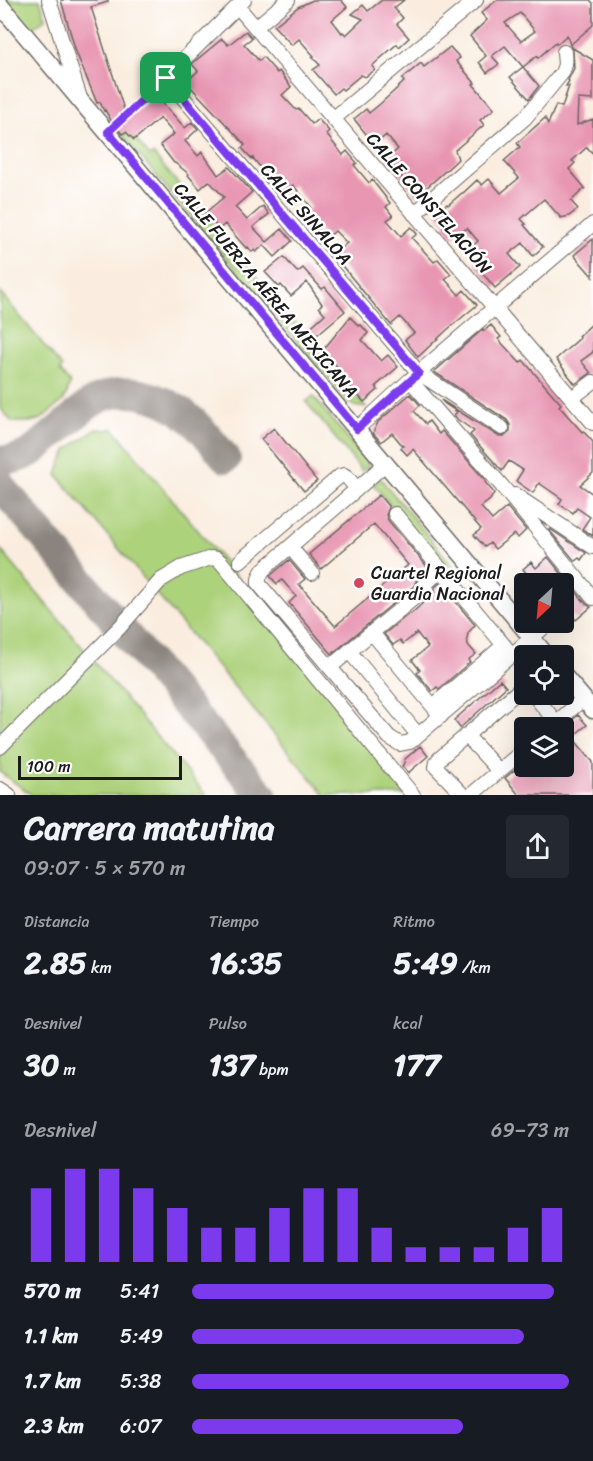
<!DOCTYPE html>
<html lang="es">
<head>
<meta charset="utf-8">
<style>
  body { margin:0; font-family:Sriracha,sans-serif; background:#242831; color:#f1f3f6; height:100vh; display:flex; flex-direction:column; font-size:22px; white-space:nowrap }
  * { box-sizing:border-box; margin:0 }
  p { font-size:20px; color:#9ea1a6 }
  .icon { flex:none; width:33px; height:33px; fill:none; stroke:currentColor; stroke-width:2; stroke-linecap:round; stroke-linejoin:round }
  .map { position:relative; height:795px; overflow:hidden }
  .panel { display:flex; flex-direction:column; background:#171b24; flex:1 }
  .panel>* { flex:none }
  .needle { width:39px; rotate:206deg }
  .buttons { position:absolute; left:514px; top:573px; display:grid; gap:12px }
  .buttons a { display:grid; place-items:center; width:60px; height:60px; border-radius:6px; background:#171b24; box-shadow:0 6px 24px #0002; font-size:30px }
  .scale { position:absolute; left:18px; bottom:15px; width:164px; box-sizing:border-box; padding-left:6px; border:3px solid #1c1c1c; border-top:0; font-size:16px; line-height:21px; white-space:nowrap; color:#1c1c1c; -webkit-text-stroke:4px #fff; paint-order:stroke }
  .pin { position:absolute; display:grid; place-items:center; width:51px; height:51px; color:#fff; margin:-26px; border-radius:12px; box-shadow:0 3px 9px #0006 }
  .round { display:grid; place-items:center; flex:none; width:63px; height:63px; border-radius:6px; background:#242831 }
  .headline { display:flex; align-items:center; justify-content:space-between; height:102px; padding:0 24px }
  h1 { font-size:33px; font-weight:800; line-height:45px }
  .stats { display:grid; grid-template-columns:repeat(3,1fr); gap:9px; height:102px; padding:6px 24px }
  .stats div { display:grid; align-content:center }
  .stats b { font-size:30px; font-weight:800 }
  .stats small { font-size:16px; font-weight:400 }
  .stats p { font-size:16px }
  .chart { height:168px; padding:12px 24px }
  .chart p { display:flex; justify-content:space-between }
  .chart svg { width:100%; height:108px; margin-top:6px; stroke:#7c3aed; stroke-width:6 }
  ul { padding:0 24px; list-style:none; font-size:20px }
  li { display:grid; grid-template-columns:96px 72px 1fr; align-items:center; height:45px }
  li i { height:15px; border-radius:8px; background:#7c3aed }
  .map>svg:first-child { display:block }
  .green { fill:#add27b; stroke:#64774c; stroke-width:1.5 }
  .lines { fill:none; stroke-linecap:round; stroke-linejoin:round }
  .taxiway { stroke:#8b847e; stroke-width:30 }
  .building { fill:#e897b3; fill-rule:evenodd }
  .minor-casing { stroke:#6a6560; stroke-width:16 }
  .major-casing { stroke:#6a6560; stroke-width:19 }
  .path { stroke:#6a6560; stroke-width:2; stroke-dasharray:1.5 4.5; stroke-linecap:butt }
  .minor { stroke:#fff; stroke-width:14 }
  .major { stroke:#fff; stroke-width:16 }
  .route-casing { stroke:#fff; stroke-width:12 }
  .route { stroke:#7c3aed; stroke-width:8 }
  .poi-dot { fill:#d1495b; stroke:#fff; stroke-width:2 }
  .labels { text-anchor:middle; stroke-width:5; stroke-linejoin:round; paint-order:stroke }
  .street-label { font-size:18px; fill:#1c1c1c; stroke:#fff }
  .poi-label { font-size:18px; fill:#1c1c1c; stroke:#fff; text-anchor:start }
</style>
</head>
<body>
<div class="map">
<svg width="593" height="795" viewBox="0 0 593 795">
  <rect width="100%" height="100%" fill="#fff"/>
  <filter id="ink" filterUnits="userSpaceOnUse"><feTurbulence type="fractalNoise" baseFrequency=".0167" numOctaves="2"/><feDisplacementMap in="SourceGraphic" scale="12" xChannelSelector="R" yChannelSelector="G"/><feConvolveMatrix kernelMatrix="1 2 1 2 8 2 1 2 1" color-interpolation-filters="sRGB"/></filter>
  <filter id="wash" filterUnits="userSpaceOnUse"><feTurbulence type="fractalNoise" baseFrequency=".008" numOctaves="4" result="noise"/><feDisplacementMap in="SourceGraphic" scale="24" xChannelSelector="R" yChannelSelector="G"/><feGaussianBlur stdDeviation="1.35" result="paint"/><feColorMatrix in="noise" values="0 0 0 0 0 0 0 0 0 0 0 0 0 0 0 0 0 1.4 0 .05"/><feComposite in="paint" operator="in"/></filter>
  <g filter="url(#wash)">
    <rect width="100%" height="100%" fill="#faeddf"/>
    <path class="green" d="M6 0H40L46 18 30 30Z
      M122 123 150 156 153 154 366 407C352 408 351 404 342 395L116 128Z
      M0 292 62 367 60 371 70 383 67 393 63 401 41 419 31 422H12L0 408Z
      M313 396 369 465 362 471 306 402Z
      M113 428 418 795H325L57 475 61 463 68 449 96 429 108 430Z
      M380 478 459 573 452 578 373 484Z
      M0 549 206 795H32L0 772Z"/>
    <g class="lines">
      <path class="taxiway" d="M0 460C12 461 23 457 33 451 46 440 59 429 72 418 80 411 88 404 98 399 130 383 171 400 195 423 206 433 216 447 226 458
        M0 485 262 795"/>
    </g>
    <g id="blocks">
      <path class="building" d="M61 0H108V2L91 7 127 119 153 97 159 103 161 101 185 128 192 122 198 129 185 141 198 156 202 152 218 175 229 167 252 192 235 207 247 220 263 206 269 214 253 227 267 242 282 229 292 241 275 257 264 245 256 252 254 250 252 252 248 247 246 248 225 224 219 229 205 213 224 197 209 181 200 189 188 175 189 174 175 163H174L160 145 174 134 160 118 134 140 126 132 122 134 112 122 105 110 104 111 100 102 97 103 76 52Z
        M313 0H341L347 7 332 20 342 33 343 32 346 35 363 19 352 14 363 5 368 11 382 0H404L394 8 403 18 397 24 409 38 399 47 397 44 372 66 375 70 365 77 361 75 343 90 341 88 334 94 313 70 320 65 312 57 314 56 299 39 292 45 274 26 298 7Z
        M497 0H590L593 3V25L570 45 567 35 557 44 556 42 538 58 537 56 523 67 505 46 492 56 499 64 487 73 479 62 486 56 470 36 487 20 481 13ZM520 13 535 31 521 41 505 23Z
        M246 31 252 38 244 44 259 61 263 57 277 73 279 71 291 87 282 95 296 110 299 109 312 124 318 119 329 131 326 134 343 155 347 151 357 163 354 165 369 183 372 180 390 203 386 207 393 216 387 220 401 236 411 227 417 234 412 238 434 262 438 259 451 274 445 279 459 295 464 290 477 305 447 330 418 357 405 340 414 333 400 317 391 325 333 255 347 243 335 231 327 238 313 223 311 225 302 214 311 207 293 185 281 194 253 158 252 159 242 148 245 145 238 137 186 82 198 71 192 64 194 62 222 39 228 45Z
        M450 47 460 58 456 61 475 83 473 84 494 109 480 120 484 125 455 150 458 159 453 164 417 196 387 159 398 149 386 135 375 145 354 119 366 109 369 113 380 104 404 82 402 79 421 63 424 67Z
        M571 47 593 60V100L578 99 577 125 593 119V154L587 147 572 161 575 163 569 169 585 188 571 201 578 209 569 216 561 218 544 199 521 219 526 224 524 225 543 247 533 256 523 243 509 254 520 267 495 288 475 264 482 258 472 247 478 241 467 228 458 235 457 234 454 236 450 235 443 227 446 224 437 212 447 204 448 205 462 193H463L477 180 482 185 489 179 501 193 519 178 504 161 520 147 517 143 545 118 548 124 556 105 562 107 569 86H566L569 81 568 80 574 68 573 51Z
        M523 67 539 86 529 99 510 77Z
        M593 239V277L574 255Z
        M284 257 296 271 298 272 303 268 322 289 325 287 345 311 312 339 305 332 325 314 319 307 322 304 307 282 291 296 281 285 279 287 265 272Z
        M350 317 359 326 361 325 368 333 362 340 381 361 388 355 398 367 376 386 378 390 364 402 344 379 338 371 340 370 323 350Z
        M593 323V352L581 361 591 373 575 384 556 359 580 338 579 336Z
        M491 325 501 337 498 339 520 363 523 360 561 404 559 406 582 432 583 431 593 442V473L580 485 593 494V536L582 529 590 517 577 508 573 513 559 504 562 499 539 483 533 493 516 481 523 470 509 461 502 471 470 435 474 431 457 419 454 415 457 412 445 404 441 400 498 436H505L510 432V425L507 420 434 372 483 329 484 331Z
        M410 394 420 405 414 411 426 424 429 421 439 434 442 431 485 480V482L494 493 490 500 481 507 492 520 507 507 526 530 518 538 514 534 495 549 490 543 485 547 474 535 481 529 413 449 407 455 401 448 403 446 392 433 381 442 373 433 378 422Z
        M274 428 317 481 304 491 261 439Z
        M379 495 389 507 386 515 388 520 429 569 417 579 414 586 332 654 289 603 296 596 282 580 277 584 270 576 289 560 305 579 299 584 335 626 408 565 374 524 321 569 309 554Z
        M550 529 586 553 581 560 579 558 575 561 549 530Z
        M548 557 586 604 591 607 576 620 564 606V584H535L523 569 531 562 536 568Z
        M440 583 475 625 468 633 467 639 468 645 476 654 468 660 470 662 439 689 437 687 432 691 417 673 420 670 412 660 428 647 417 633 403 644 400 640 393 645 384 634 410 613 411 614 435 592V587Z
        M500 680 506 687 460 728 454 720Z
        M578 715 587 725 572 737 593 762V795H519L505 778 525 761V766H564V728Z
        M420 746 428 756 408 773 402 766 405 762 404 760Z"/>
    </g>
  </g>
  <g filter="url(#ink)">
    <use href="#blocks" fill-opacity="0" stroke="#6a6560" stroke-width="1.5"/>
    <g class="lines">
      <g class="minor-casing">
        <path id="minor" d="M49 0 80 98
          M244 0 168 75 166 78 168 80 419 373 502 428
          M238 7 593 423
          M256 27 288 0
          M333 119 476 0
          M414 214 525 118 562 73 565 65 564 52
          M410 380 502 486 593 598
          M572 398 593 382
          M357 429 410 380 593 224
          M386 463 357 489 264 569C261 573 258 578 259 584L389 737 400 744 410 742 550 622
          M515 495 593 547
          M395 514 512 655
          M290 547 312 573
          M240 561 340 476 344 475 347 477 357 489
          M372 633 441 716
          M349 651 418 735
          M330 667 426 588 423 586 441 570
          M533 694 556 722
          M433 706 504 645
          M550 728 583 699
          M466 735 499 771
          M0 747 120 627 161 580 181 568 211 558 217 559 221 562 413 795
          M0 789 9 795
          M463 795 436 767 437 762 439 759 525 685
          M471 795 525 749"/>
      </g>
      <g class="major-casing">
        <path id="major" d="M0 5 547 656
          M564 676 593 710"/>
      </g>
      <path class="path" d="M116 125 158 86"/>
      <use href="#minor" class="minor"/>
      <use href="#major" class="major"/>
    </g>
  </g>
  <g class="lines" filter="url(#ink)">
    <g class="route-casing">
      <path id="route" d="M166 78 419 373 357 429 108 132Z"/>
    </g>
    <use href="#route" class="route"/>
  </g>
  <circle class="poi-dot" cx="359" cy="583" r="6"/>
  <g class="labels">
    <g class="street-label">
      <text transform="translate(429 203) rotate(49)" y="6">CALLE CONSTELACIÓN</text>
      <text transform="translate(306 214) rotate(49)" y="6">CALLE SINALOA</text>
      <text transform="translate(266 290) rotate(50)" y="6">CALLE FUERZA AÉREA MEXICANA</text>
    </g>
    <g class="poi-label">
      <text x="371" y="579">Cuartel Regional<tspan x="371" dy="21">Guardia Nacional</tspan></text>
    </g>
  </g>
</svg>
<div class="buttons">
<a><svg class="needle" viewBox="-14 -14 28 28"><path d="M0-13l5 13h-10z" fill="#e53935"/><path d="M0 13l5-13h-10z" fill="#9ea1a6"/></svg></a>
<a><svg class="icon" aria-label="locate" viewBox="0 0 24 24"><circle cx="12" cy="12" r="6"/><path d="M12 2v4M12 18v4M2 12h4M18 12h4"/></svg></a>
<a><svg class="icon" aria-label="layers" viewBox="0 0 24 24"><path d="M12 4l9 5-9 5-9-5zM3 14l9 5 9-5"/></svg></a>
</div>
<div class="scale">100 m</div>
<div class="pin" style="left:166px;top:78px;background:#1e9e55"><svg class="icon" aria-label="arrive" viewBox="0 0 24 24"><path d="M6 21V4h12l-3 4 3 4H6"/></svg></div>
</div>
<section class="panel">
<div class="headline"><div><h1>Carrera matutina</h1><p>09:07 · 5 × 570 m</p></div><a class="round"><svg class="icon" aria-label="share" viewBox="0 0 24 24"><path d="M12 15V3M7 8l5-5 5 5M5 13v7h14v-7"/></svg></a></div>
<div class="stats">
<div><p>Distancia</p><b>2.85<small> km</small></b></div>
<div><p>Tiempo</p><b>16:35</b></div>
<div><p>Ritmo</p><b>5:49<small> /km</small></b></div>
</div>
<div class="stats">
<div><p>Desnivel</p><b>30<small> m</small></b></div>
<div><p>Pulso</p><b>137<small> bpm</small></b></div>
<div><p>kcal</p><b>177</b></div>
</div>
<div class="chart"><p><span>Desnivel</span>69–73 m</p>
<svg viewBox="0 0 160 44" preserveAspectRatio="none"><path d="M5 44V14M15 44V6M25 44V6M35 44V14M45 44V22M55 44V30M65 44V30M75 44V22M85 44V14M95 44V14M105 44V30M115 44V38M125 44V38M135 44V38M145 44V30M155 44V22"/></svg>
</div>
<ul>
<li><b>570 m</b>5:41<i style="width:96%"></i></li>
<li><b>1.1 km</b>5:49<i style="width:88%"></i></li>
<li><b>1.7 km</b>5:38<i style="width:100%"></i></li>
<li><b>2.3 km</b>6:07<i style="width:72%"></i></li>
</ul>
</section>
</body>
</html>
